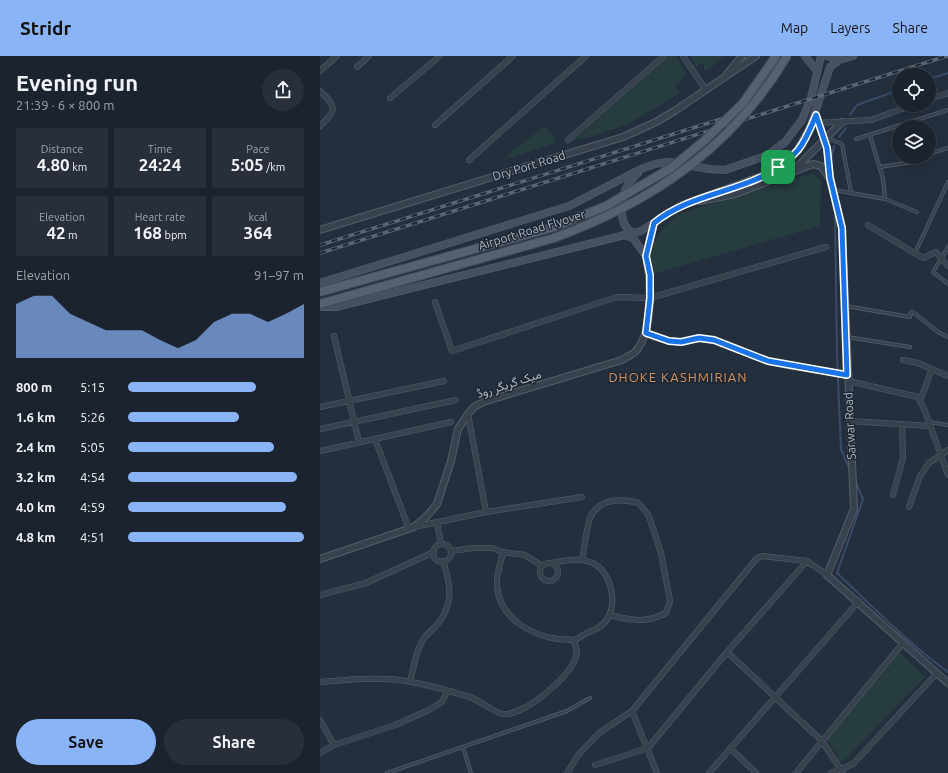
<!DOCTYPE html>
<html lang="en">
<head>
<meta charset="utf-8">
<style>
  body { margin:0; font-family:Ubuntu,Vazirmatn,sans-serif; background:#282f3a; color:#f1f3f6; height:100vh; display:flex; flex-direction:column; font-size:15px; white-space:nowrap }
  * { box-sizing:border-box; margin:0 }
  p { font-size:13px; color:#a0a4aa }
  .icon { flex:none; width:22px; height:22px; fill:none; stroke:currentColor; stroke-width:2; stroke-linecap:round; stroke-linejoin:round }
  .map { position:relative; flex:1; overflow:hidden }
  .drawer { display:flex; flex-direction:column; background:#1b232e; width:320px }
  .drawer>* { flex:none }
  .controls { position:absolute; left:572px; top:12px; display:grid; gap:8px }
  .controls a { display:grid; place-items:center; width:44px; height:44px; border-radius:50%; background:#1b232e; box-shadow:0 4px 16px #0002,0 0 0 1px #39404a; font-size:20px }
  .pin { position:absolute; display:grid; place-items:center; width:34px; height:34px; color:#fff; margin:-17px; border-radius:8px; box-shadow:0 2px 6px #0006 }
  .round { display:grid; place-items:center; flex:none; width:42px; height:42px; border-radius:21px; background:#282f3a }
  .overview { display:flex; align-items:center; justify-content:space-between; height:68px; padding:0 16px }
  h1 { font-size:22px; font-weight:700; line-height:30px }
  .stats { display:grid; grid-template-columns:repeat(3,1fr); gap:6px; height:68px; padding:4px 16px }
  .stats div { display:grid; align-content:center; border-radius:0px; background:#282f3a; text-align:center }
  .stats b { font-size:17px; font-weight:700 }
  .stats small { font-size:11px; font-weight:400 }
  .stats p { font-size:11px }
  .chart { height:112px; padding:8px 16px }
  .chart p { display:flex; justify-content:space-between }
  .chart svg { width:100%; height:72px; margin-top:4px; fill:#8ab4f8; opacity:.7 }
  .cta { display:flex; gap:8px; margin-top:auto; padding:8px 16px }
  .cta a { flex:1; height:46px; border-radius:24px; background:#8ab4f8; color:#111; font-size:16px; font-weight:700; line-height:46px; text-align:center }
  .cta a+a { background:#282f3a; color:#f1f3f6 }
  ul { padding:0 16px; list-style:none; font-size:13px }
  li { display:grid; grid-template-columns:64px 48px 1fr; align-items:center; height:30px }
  li i { height:10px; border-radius:5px; background:#8ab4f8 }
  header { display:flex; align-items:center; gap:24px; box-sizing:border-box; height:56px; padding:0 20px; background:#8ab4f8; color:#111 }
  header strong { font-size:19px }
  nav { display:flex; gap:22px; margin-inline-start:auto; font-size:14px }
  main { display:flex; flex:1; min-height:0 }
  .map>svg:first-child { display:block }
  .green { fill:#263c3f }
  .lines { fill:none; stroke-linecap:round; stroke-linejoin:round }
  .stream { stroke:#394c67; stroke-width:2 }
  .service-casing { stroke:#565f6c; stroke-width:4 }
  .minor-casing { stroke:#565f6c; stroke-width:6 }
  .tertiary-casing { stroke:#565f6c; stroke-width:8 }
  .secondary-casing { stroke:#565f6c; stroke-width:8 }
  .service { stroke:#38414e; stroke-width:2.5 }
  .minor { stroke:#38414e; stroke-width:5 }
  .tertiary { stroke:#38414e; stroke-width:6 }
  .secondary { stroke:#465061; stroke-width:7 }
  .rail-casing { stroke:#5a6575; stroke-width:3.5 }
  .rail { stroke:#1d2633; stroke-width:2; stroke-dasharray:6; stroke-linecap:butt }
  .primary-bridge-casing { stroke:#414a57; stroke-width:10; stroke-linecap:butt }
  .primary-bridge { stroke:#56606e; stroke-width:8 }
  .route-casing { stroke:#fff; stroke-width:8 }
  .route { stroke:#1a73e8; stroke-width:5 }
  .labels { text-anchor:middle; stroke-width:3; stroke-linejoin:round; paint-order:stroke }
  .street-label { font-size:12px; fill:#b4bcc9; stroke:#1d2633 }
  .neighbourhood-label { font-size:13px; letter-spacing:1px; fill:#d59563; stroke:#1d2633 }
</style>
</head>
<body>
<header>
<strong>Stridr</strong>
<nav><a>Map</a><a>Layers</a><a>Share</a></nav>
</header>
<main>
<section class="drawer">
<div class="overview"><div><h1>Evening run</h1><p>21:39 · 6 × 800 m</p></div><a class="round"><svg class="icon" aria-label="share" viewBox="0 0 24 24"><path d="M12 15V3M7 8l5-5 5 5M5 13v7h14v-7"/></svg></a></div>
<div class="stats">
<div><p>Distance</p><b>4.80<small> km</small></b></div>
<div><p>Time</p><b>24:24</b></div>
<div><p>Pace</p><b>5:05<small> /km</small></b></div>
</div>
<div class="stats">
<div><p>Elevation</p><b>42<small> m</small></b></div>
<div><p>Heart rate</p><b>168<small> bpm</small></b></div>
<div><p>kcal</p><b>364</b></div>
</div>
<div class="chart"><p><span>Elevation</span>91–97 m</p>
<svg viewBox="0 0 160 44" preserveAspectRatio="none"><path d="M0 44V11L10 6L20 6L30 17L40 22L50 27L60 27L70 27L80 33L90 38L100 33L110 22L120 17L130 17L140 22L150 17L160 11V44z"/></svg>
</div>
<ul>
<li><b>800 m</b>5:15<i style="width:73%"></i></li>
<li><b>1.6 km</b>5:26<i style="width:63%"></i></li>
<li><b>2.4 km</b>5:05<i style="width:83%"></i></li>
<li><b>3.2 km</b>4:54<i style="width:96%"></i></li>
<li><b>4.0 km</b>4:59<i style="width:90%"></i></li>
<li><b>4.8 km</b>4:51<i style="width:100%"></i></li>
</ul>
<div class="cta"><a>Save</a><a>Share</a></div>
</section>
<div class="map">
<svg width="628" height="717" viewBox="0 0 628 717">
  <rect width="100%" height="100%" fill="#242f3e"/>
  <path class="green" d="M349 0H356L366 16 363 22 355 30 360 36C327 59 294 78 254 84Z
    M370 0H404L387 15 384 14V8H378V13Z
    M224 70 236 83 235 87 189 102 188 99Z
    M493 117 501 125 500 170 336 217C323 193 341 172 358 158Z
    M580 597 605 621 526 703 518 706 517 698 506 682Z"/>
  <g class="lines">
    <path class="stream" d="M609 23 628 17
      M530 59 537 49 579 34
      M519 81 526 72
      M511 106 514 90
      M515 158 517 300 521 393 530 414
      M535 425 543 443 517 517C553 551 588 587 628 616"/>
    <g class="service-casing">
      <path id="service" d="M550 79 563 123 565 143
        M506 83H510L522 88 531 136
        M536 83 628 54
        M609 98 628 92
        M560 111 605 104V101
        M514 134 565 143 597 156
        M628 191 613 216 628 228
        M595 197 628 126
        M526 250 590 261 591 256H593L618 276 628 281
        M527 281 590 291
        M609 366 628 369
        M143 691 151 717
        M67 717 247 655 270 642"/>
    </g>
    <g class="minor-casing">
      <path id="minor" d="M363 0 386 34
        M37 11 49 0
        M0 15 17 0
        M0 35C17 51 17 54 0 70
        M70 42 120 0
        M609 43 628 37
        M499 67 551 64 593 49
        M115 69 193 0
        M248 84 344 0
        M149 104 266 0
        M548 169 603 202 616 196 628 210
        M115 246 132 295 297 241 330 242 506 191
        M326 277 349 285 361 286 379 282 394 284 448 305 467 310 527 319
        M14 280 39 386
        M583 304 598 307 628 320
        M528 325 598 341 605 355 628 419
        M600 345 612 313
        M0 351 124 325
        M148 358 166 456
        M529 365 610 370
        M0 373 136 344
        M55 383 89 473
        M0 395 131 366
        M573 439 583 402 582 369
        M589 451 600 420 609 407 628 394
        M117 467 121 488
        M94 471 166 456 262 441
        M113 497a9 9 0 1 1 18 0a9 9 0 1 1-18 0Z
        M131 495 154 492H172L183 496 205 499 222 510
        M183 496C181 506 176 518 177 529 179 561 209 579 238 583 242 583 249 584 253 584 258 583 263 579 267 577 271 575 275 574 278 572 296 561 295 536 286 520 275 499 252 503 232 507
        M262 504C264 494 267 467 271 460 281 441 303 443 319 447L329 460 341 497 350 545 346 557C325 568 311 564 289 559
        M220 516a9 9 0 1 1 18 0a9 9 0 1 1-18 0Z
        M0 539 46 527 114 496
        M407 596 502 685 523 717
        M90 625C94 611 96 593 105 581 110 575 116 571 120 565 134 545 130 527 123 505
        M0 626C29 624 62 620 91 626 110 629 129 635 147 640 158 643 173 656 182 658 204 661 251 620 256 601 258 594 256 589 253 584
        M312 655 337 717
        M0 664 14 689
        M411 693 436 717
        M0 697 14 689 75 669 109 654 122 646 127 636
        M275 709 328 692 407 596 487 505
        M247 717 259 698 279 677 312 655 437 502 442 500 487 505 507 519
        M389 717 539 545
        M476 717 583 587
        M511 717 533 708 617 617"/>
    </g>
    <g class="tertiary-casing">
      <path id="tertiary" d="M407 18 422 0
        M496 59 507 92 510 122 522 172 534 453 507 519 628 627
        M475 113 522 66
        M380 145 415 138 493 108 501 110 510 122
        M0 174 303 81 336 66 356 54 436 0
        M0 503 94 471 107 460 117 448 131 405 138 373 148 358 154 351 163 346 302 304C306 301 312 299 315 296 334 276 331 225 326 200"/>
    </g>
    <g class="secondary-casing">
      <path id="secondary" d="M485 0 497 15
        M507 0 519 4 533 0
        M448 99 458 111
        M314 177C298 171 300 145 306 132 309 127 314 121 318 117
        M306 180 313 182 326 200
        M326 200 334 167
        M0 227 249 150 321 113 335 108 349 106 389 113 405 114 448 99 465 86 482 64 491 42 501 0
        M0 251H16L321 175 360 150 439 121 456 112 472 100 478 93 490 72 510 11 519 4"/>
    </g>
    <use href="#service" class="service"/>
    <use href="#minor" class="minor"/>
    <use href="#tertiary" class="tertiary"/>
    <use href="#secondary" class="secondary"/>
    <g class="rail-casing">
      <path id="rail" d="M0 189 414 59
        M0 197 627 0"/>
    </g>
    <use href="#rail" class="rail"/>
    <g class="primary-bridge-casing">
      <path id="primary-bridge" d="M0 236 234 171 286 150 351 112 385 84 423 47 456 0
        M0 248 234 182C332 146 413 91 467 0"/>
    </g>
    <use href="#primary-bridge" class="primary-bridge"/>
  </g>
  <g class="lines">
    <g class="route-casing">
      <path id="route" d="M496 59 507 92 510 122 522 172 527 319 448 305 394 284 379 282 361 286 349 285 326 277 330 242V219L326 200 334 167C376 132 442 137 478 94 486 84 491 71 496 59Z"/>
    </g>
    <use href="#route" class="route"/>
  </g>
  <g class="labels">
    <g class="street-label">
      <text transform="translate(209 110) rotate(-17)" y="4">Dry Port Road</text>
      <text transform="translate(212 174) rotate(-17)" y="4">Airport Road Flyover</text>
      <text transform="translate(189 328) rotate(-18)" y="4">میک گریگر روڈ</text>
      <text transform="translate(530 370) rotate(-93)" y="4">Sarwar Road</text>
    </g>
    <g class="neighbourhood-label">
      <text x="358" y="326">DHOKE KASHMIRIAN</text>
    </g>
  </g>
</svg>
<div class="controls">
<a><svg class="icon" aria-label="locate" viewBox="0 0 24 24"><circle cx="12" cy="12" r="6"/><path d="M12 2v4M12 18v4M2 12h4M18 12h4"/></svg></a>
<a><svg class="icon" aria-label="layers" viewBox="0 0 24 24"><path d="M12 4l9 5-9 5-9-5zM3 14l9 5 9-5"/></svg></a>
</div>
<div class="pin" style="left:458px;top:111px;background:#1e9e55"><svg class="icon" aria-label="arrive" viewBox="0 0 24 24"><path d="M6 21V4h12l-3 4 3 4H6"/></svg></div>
</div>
</main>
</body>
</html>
